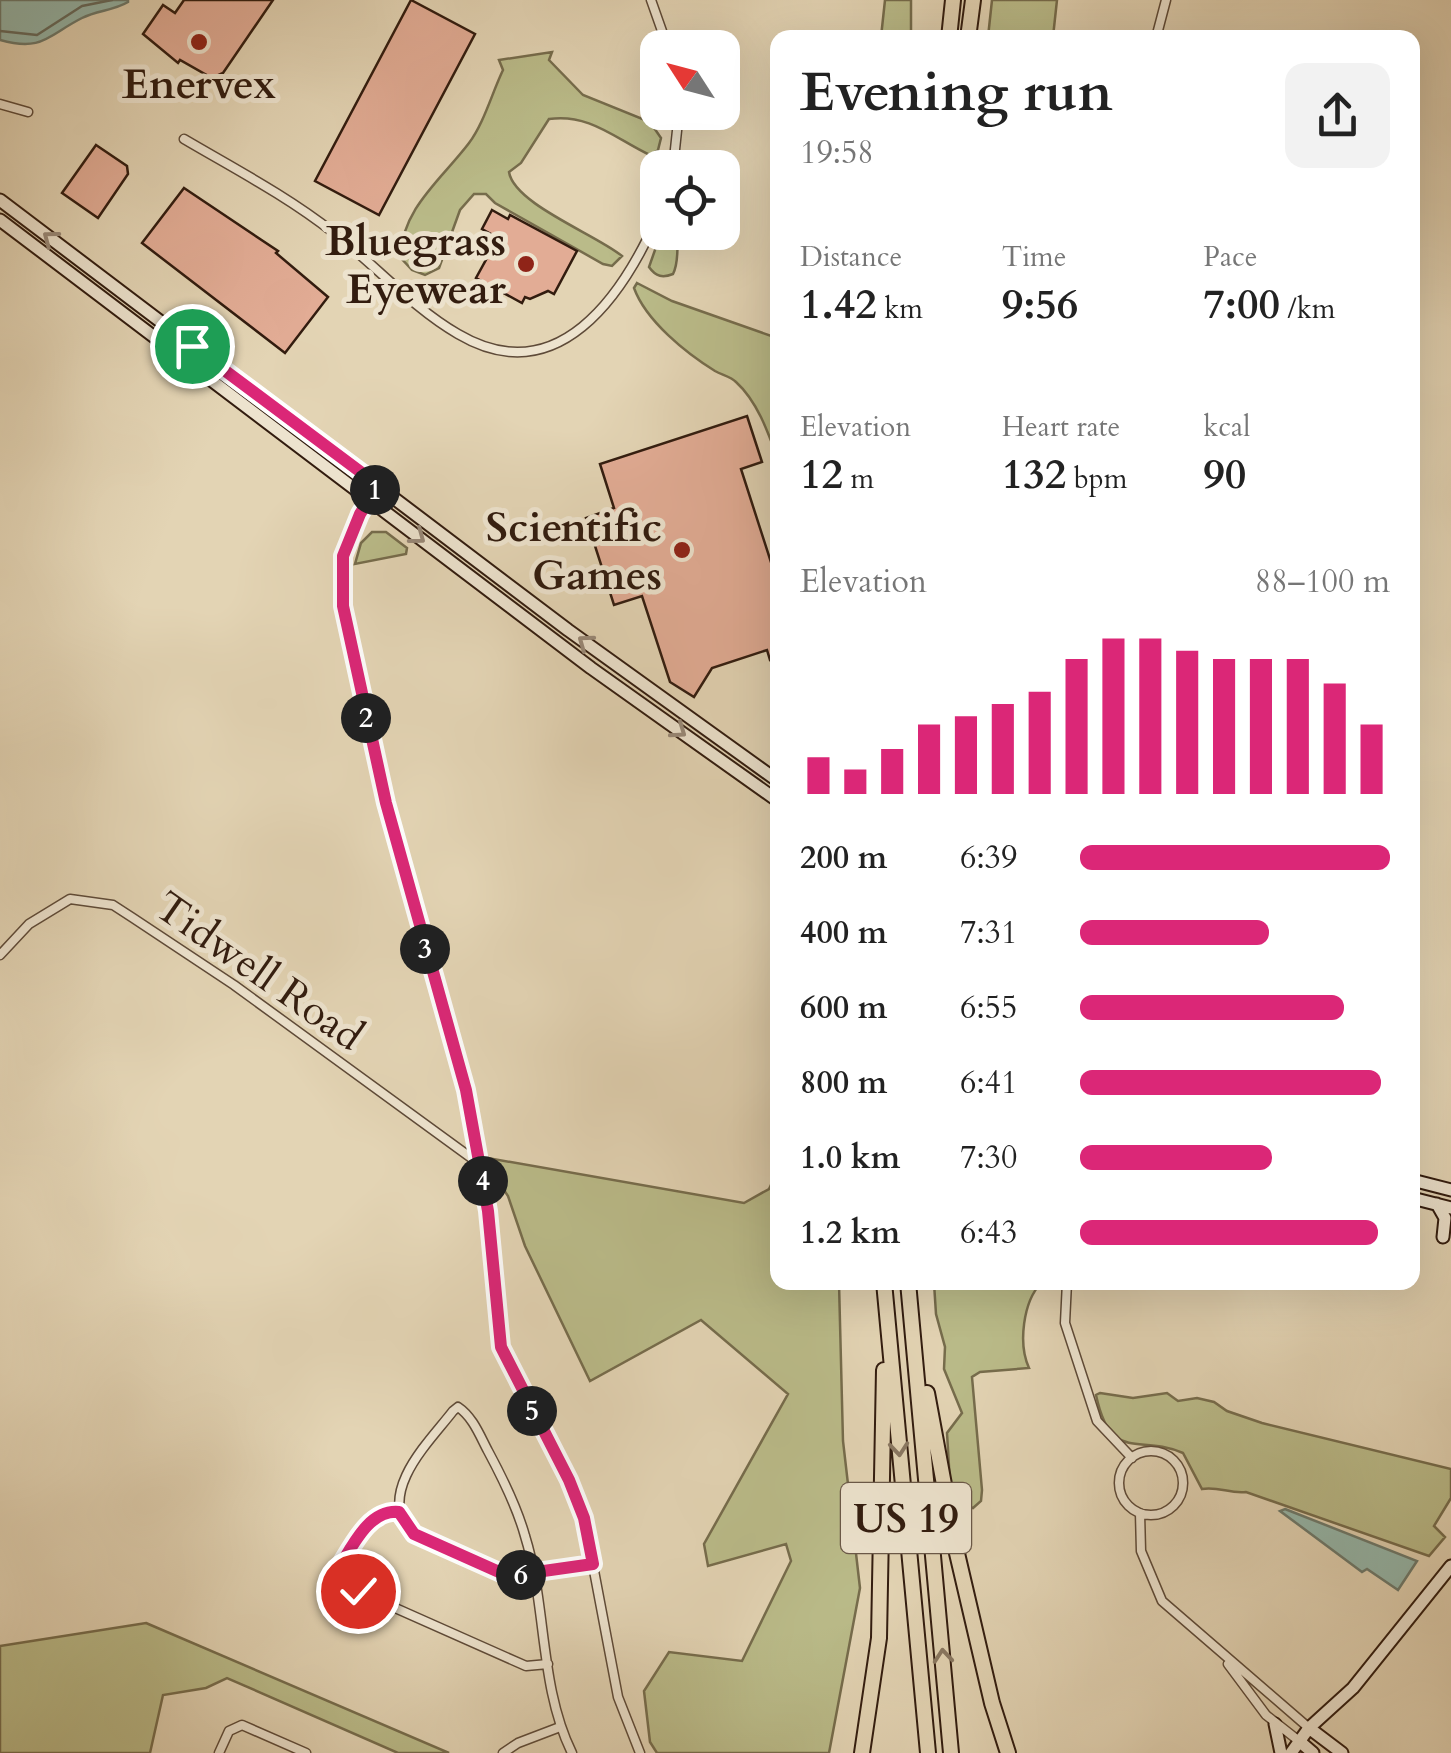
<!DOCTYPE html>
<html lang="en">
<head>
<meta charset="utf-8">
<style>
  body { margin:0; font-family:Cardo,serif; background:#f2f2f2; color:#222; height:100vh; display:flex; flex-direction:column; font-size:38px; white-space:nowrap }
  * { box-sizing:border-box; margin:0 }
  p { font-size:32px; color:#767676 }
  .icon { flex:none; width:55px; height:55px; fill:none; stroke:currentColor; stroke-width:2; stroke-linecap:round; stroke-linejoin:round }
  .map { position:relative; flex:1; overflow:hidden }
  .side { position:absolute; left:770px; top:30px; width:650px; height:1260px; display:flex; flex-direction:column; background:#fff; border-radius:20px; box-shadow:0 10px 40px #0002 }
  .side>* { flex:none }
  .needle { width:65px; rotate:306deg }
  .tools { position:absolute; left:640px; top:30px; display:grid; gap:20px }
  .tools a { display:grid; place-items:center; width:100px; height:100px; border-radius:20px; background:#fff; box-shadow:0 10px 40px #0002; font-size:50px }
  .pin { position:absolute; display:grid; place-items:center; width:85px; height:85px; color:#fff; margin:-42px; border:5px solid #fff; border-radius:50%; box-shadow:0 2px 10px #0007 }
  .km { position:absolute; width:50px; height:50px; margin:-25px; border-radius:50%; background:#222; color:#fff; font-size:28px; line-height:50px; text-align:center }
  .round { display:grid; place-items:center; flex:none; width:105px; height:105px; border-radius:20px; background:#f2f2f2 }
  .head { display:flex; align-items:center; justify-content:space-between; height:170px; padding:0 30px }
  h1 { font-size:55px; font-weight:800; line-height:75px }
  .figures { display:grid; grid-template-columns:repeat(3,1fr); gap:15px; height:170px; padding:10px 30px }
  .figures div { display:grid; align-content:center }
  .figures b { font-size:42px; font-weight:800 }
  .figures small { font-size:28px; font-weight:400 }
  .figures p { font-size:28px }
  .chart { height:280px; padding:20px 30px }
  .chart p { display:flex; justify-content:space-between }
  .chart svg { width:100%; height:180px; margin-top:10px; stroke:#db2777; stroke-width:6 }
  ul { padding:0 30px; list-style:none; font-size:32px }
  li { display:grid; grid-template-columns:160px 120px 1fr; align-items:center; height:75px }
  li i { height:25px; border-radius:12px; background:#db2777 }
  .map>svg:first-child { display:block }
  .green { fill:#babb89; stroke:#766c4c; stroke-width:2.5 }
  .water { fill:#95b8ac; stroke:#6d7a6d; stroke-width:2.5 }
  .lines { fill:none; stroke-linecap:round; stroke-linejoin:round }
  .shore { stroke:#646a5e; stroke-width:2.5 }
  .building { fill:#e2ac95; stroke:#321c0f; stroke-width:2.5 }
  .street-casing { stroke:#5e4a38; stroke-width:11 }
  .secondary-casing { stroke:#321c0f; stroke-width:15 }
  .highway-casing { stroke:#321c0f; stroke-width:18 }
  .street { stroke:#ede3ce; stroke-width:8 }
  .secondary { stroke:#ede3ce; stroke-width:11 }
  .highway { stroke:#e3d4b4; stroke-width:14 }
  .oneway { stroke:#998978 }
  .oneway2 { stroke:#8a7862 }
  .route-casing { stroke:#fff; stroke-width:20 }
  .route { stroke:#db2777; stroke-width:12 }
  .poi-dot { fill:#8f2418; stroke:#ede3ce; stroke-width:4 }
  .labels { text-anchor:middle; stroke-width:10; stroke-linejoin:round; paint-order:stroke }
  .shield { fill:#ede3ce; stroke:#6a5848; stroke-width:2.5 }
  .shield-label { font-size:40px; font-weight:bold; fill:#321c0f }
  .poi-label { font-size:42px; font-weight:bold; fill:#321c0f; stroke:#ede3ce; text-anchor:end }
  .street-label { font-size:42px; fill:#321c0f; stroke:#ede3ce }
</style>
</head>
<body>
<div class="map">
<svg width="1451" height="1753" viewBox="0 0 1451 1753">
  <rect width="100%" height="100%" fill="#e3d4b4"/>
  <filter id="stains"><feTurbulence type="fractalNoise" baseFrequency=".002" numOctaves="4"/><feColorMatrix values="0 0 0 0 .2 0 0 0 0 .09 0 0 0 0 .02 0 0 0 .5 -.17"/></filter>
  <radialGradient id="worn" r=".72"><stop offset=".6" stop-color="#630" stop-opacity="0"/><stop offset="1" stop-color="#630" stop-opacity=".3"/></radialGradient>
  <path class="green" d="M885 0H911V37H881Z
    M992 0H1057L1053 37H988Z
    M552 52 549 60 583 95 650 122 661 138 658 150 650 155C616 139 589 113 549 119L521 163 509 172C514 204 597 235 622 256L612 266 603 264 495 203 486 194H474L460 210 439 268 425 275 412 270 400 257C403 207 441 180 469 143 484 123 492 93 503 70L499 60Z
    M661 233H680C675 248 680 260 673 274 663 278 656 277 649 267Z
    M637 283 672 301 777 338V457C768 432 757 401 736 382 731 377 722 375 715 371 686 353 646 321 634 288Z
    M372 532H386L407 548 406 554 355 564 361 543Z
    M482 1157 744 1203 769 1189 777 1172 778 1282 839 1283 843 1441 860 1588 829 1753H657L650 1742 644 1691 669 1652 742 1661 791 1561 786 1544 708 1566 704 1544 788 1394 701 1320 590 1381 525 1246 508 1196Z
    M934 1283H1041C1023 1302 1018 1344 1029 1368L980 1372 972 1377 982 1490 981 1501 973 1508 958 1504 950 1483 947 1433 962 1413 944 1369 945 1347 936 1314Z
    M1100 1393 1133 1398 1167 1393 1178 1401 1197 1398 1214 1402 1227 1411 1262 1423 1451 1469V1498L1434 1526 1445 1537 1429 1556 1246 1492C1230 1494 1218 1486 1202 1489L1183 1453C1139 1433 1111 1465 1096 1395Z
    M146 1623 449 1753H398L227 1678 206 1688 163 1695 150 1753H0V1646Z"/>
  <path class="water" d="M0 0H128V2C113 11 97 10 82 18 48 35 43 52 0 40Z
    M1285 1509 1417 1561 1398 1590 1367 1569 1362 1572 1280 1511Z"/>
  <g class="lines">
    <path class="shore" d="M0 31 37 35 82 6 112 0"/>
  </g>
  <path class="building" d="M184 0H273L223 73 212 78 180 60 178 63 143 34 163 5 175 13Z
    M411 0 475 34 379 215 315 181Z
    M96 145 127 166 128 174 98 218 62 193Z
    M184 188 278 251 276 253 328 297 285 353 142 243Z
    M492 210 508 219 510 215 577 251 554 294 548 291 530 299 525 297 522 303 476 278 498 238 482 229Z
    M747 416 762 462 741 469 778 584V658L770 660 767 650 712 668 694 697 670 682 642 596 614 605 586 518 614 508 600 464Z"/>
  <g class="lines">
    <g class="street-casing">
      <path id="street" d="M651 0 668 48
        M1156 38 1166 0
        M0 104 28 112
        M184 139C235 169 287 196 334 233 375 265 413 308 458 334 558 393 623 295 658 216
        M673 168 679 112
        M379 485 360 513 343 556V606L386 803 465 1090 488 1211 501 1347 569 1480 584 1518 618 1697 640 1753
        M0 955 29 924 70 899 113 905 133 918 234 985 481 1165
        M1067 1282 1065 1323 1097 1421 1132 1458
        M1119 1483a32 32 0 1 1 64 0a32 32 0 1 1-64 0Z
        M399 1513C367 1509 351 1550 335 1574L357 1591 526 1666 548 1664
        M1140 1513 1141 1551 1162 1601 1309 1728
        M1228 1664 1266 1715 1299 1741
        M219 1753 229 1731 242 1725 306 1753
        M503 1753 518 1743 560 1727
        M572 1753C539 1686 547 1606 525 1536 517 1507 502 1477 488 1451 480 1436 473 1417 458 1407L453 1411C430 1441 380 1488 407 1529L508 1576 593 1564"/>
    </g>
    <g class="secondary-casing">
      <path id="secondary" d="M0 200 568 630 778 781
        M0 220 591 668 778 801
        M1412 1180 1451 1190
        M1412 1198 1451 1208
        M1437 1204 1445 1218 1443 1237
        M1275 1724 1281 1753
        M1309 1728 1342 1753
        M1299 1741 1313 1753
        M1291 1753 1309 1728 1353 1688 1451 1566"/>
    </g>
    <g class="highway-casing">
      <path id="highway" d="M949 38 953 0
        M968 38 973 0
        M884 1282 928 1753
        M908 1282 951 1753
        M927 1393 956 1549 992 1703 1008 1753
        M862 1753 879 1638 884 1370"/>
    </g>
    <use href="#street" class="street"/>
    <use href="#secondary" class="secondary"/>
    <use href="#highway" class="highway"/>
  </g>
  <defs><path id="oneway-chevron" d="M-2-3.5L2.5 0L-2 3.5" fill="none" stroke-width="1.6" stroke-linecap="round" stroke-linejoin="round" transform="scale(2.5)"/></defs>
  <g class="oneway">
    <use href="#oneway-chevron" transform="translate(50 238) rotate(-143)"/>
    <use href="#oneway-chevron" transform="translate(418 537) rotate(37)"/>
    <use href="#oneway-chevron" transform="translate(585 642) rotate(-144)"/>
    <use href="#oneway-chevron" transform="translate(679 731) rotate(35)"/>
  </g>
  <g class="oneway2">
    <use href="#oneway-chevron" transform="translate(899 1449) rotate(85)"/>
    <use href="#oneway-chevron" transform="translate(943 1656) rotate(-95)"/>
  </g>
  <g class="lines">
    <g class="route-casing">
      <path id="route" d="M192 346 378 485 360 514 343 556V606L386 803 466 1090 488 1211 501 1347 569 1480 584 1518 593 1564 508 1576 414 1534 399 1512C367 1509 351 1550 335 1574L358 1591"/>
    </g>
    <use href="#route" class="route"/>
  </g>
  <g class="poi-dot">
    <circle cx="199" cy="42" r="10"/>
    <circle cx="526" cy="264" r="10"/>
    <circle cx="682" cy="550" r="10"/>
  </g>
  <g class="labels">
    <rect class="shield" x="841" y="1483" width="130" height="70" rx="8"/>
    <g class="shield-label">
      <text x="906" y="1532">US 19</text>
    </g>
    <g class="poi-label">
      <text x="199" y="98" text-anchor="middle">Enervex</text>
      <text x="506" y="255">Bluegrass<tspan x="506" dy="48">Eyewear</tspan></text>
      <text x="662" y="541">Scientific<tspan x="662" dy="48">Games</tspan></text>
    </g>
    <g class="street-label">
      <text transform="translate(260 970) rotate(35)" y="15">Tidwell Road</text>
    </g>
  </g>
  <rect width="100%" height="100%" filter="url(#stains)"/>
  <rect width="100%" height="100%" fill="url(#worn)"/>
</svg>
<div class="tools">
<a><svg class="needle" viewBox="-14 -14 28 28"><path d="M0-13l5 13h-10z" fill="#e53935"/><path d="M0 13l5-13h-10z" fill="#767676"/></svg></a>
<a><svg class="icon" aria-label="locate" viewBox="0 0 24 24"><circle cx="12" cy="12" r="6"/><path d="M12 2v4M12 18v4M2 12h4M18 12h4"/></svg></a>
</div>
<div class="pin" style="left:192px;top:346px;background:#1e9e55"><svg class="icon" aria-label="arrive" viewBox="0 0 24 24"><path d="M6 21V4h12l-3 4 3 4H6"/></svg></div>
<div class="pin" style="left:358px;top:1591px;background:#d93025"><svg class="icon" aria-label="check" viewBox="0 0 24 24"><path d="M5 12l5 5 9-10"/></svg></div>
<b class="km" style="left:375px;top:490px">1</b>
<b class="km" style="left:366px;top:718px">2</b>
<b class="km" style="left:425px;top:949px">3</b>
<b class="km" style="left:483px;top:1181px">4</b>
<b class="km" style="left:532px;top:1411px">5</b>
<b class="km" style="left:521px;top:1575px">6</b>
<section class="side">
<div class="head"><div><h1>Evening run</h1><p>19:58</p></div><a class="round"><svg class="icon" aria-label="share" viewBox="0 0 24 24"><path d="M12 15V3M7 8l5-5 5 5M5 13v7h14v-7"/></svg></a></div>
<div class="figures">
<div><p>Distance</p><b>1.42<small> km</small></b></div>
<div><p>Time</p><b>9:56</b></div>
<div><p>Pace</p><b>7:00<small> /km</small></b></div>
</div>
<div class="figures">
<div><p>Elevation</p><b>12<small> m</small></b></div>
<div><p>Heart rate</p><b>132<small> bpm</small></b></div>
<div><p>kcal</p><b>90</b></div>
</div>
<div class="chart"><p><span>Elevation</span>88–100 m</p>
<svg viewBox="0 0 160 44" preserveAspectRatio="none"><path d="M5 44V35M15 44V38M25 44V33M35 44V27M45 44V25M55 44V22M65 44V19M75 44V11M85 44V6M95 44V6M105 44V9M115 44V11M125 44V11M135 44V11M145 44V17M155 44V27"/></svg>
</div>
<ul>
<li><b>200 m</b>6:39<i style="width:100%"></i></li>
<li><b>400 m</b>7:31<i style="width:61%"></i></li>
<li><b>600 m</b>6:55<i style="width:85%"></i></li>
<li><b>800 m</b>6:41<i style="width:97%"></i></li>
<li><b>1.0 km</b>7:30<i style="width:62%"></i></li>
<li><b>1.2 km</b>6:43<i style="width:96%"></i></li>
</ul>
</section>
</div>
</body>
</html>
